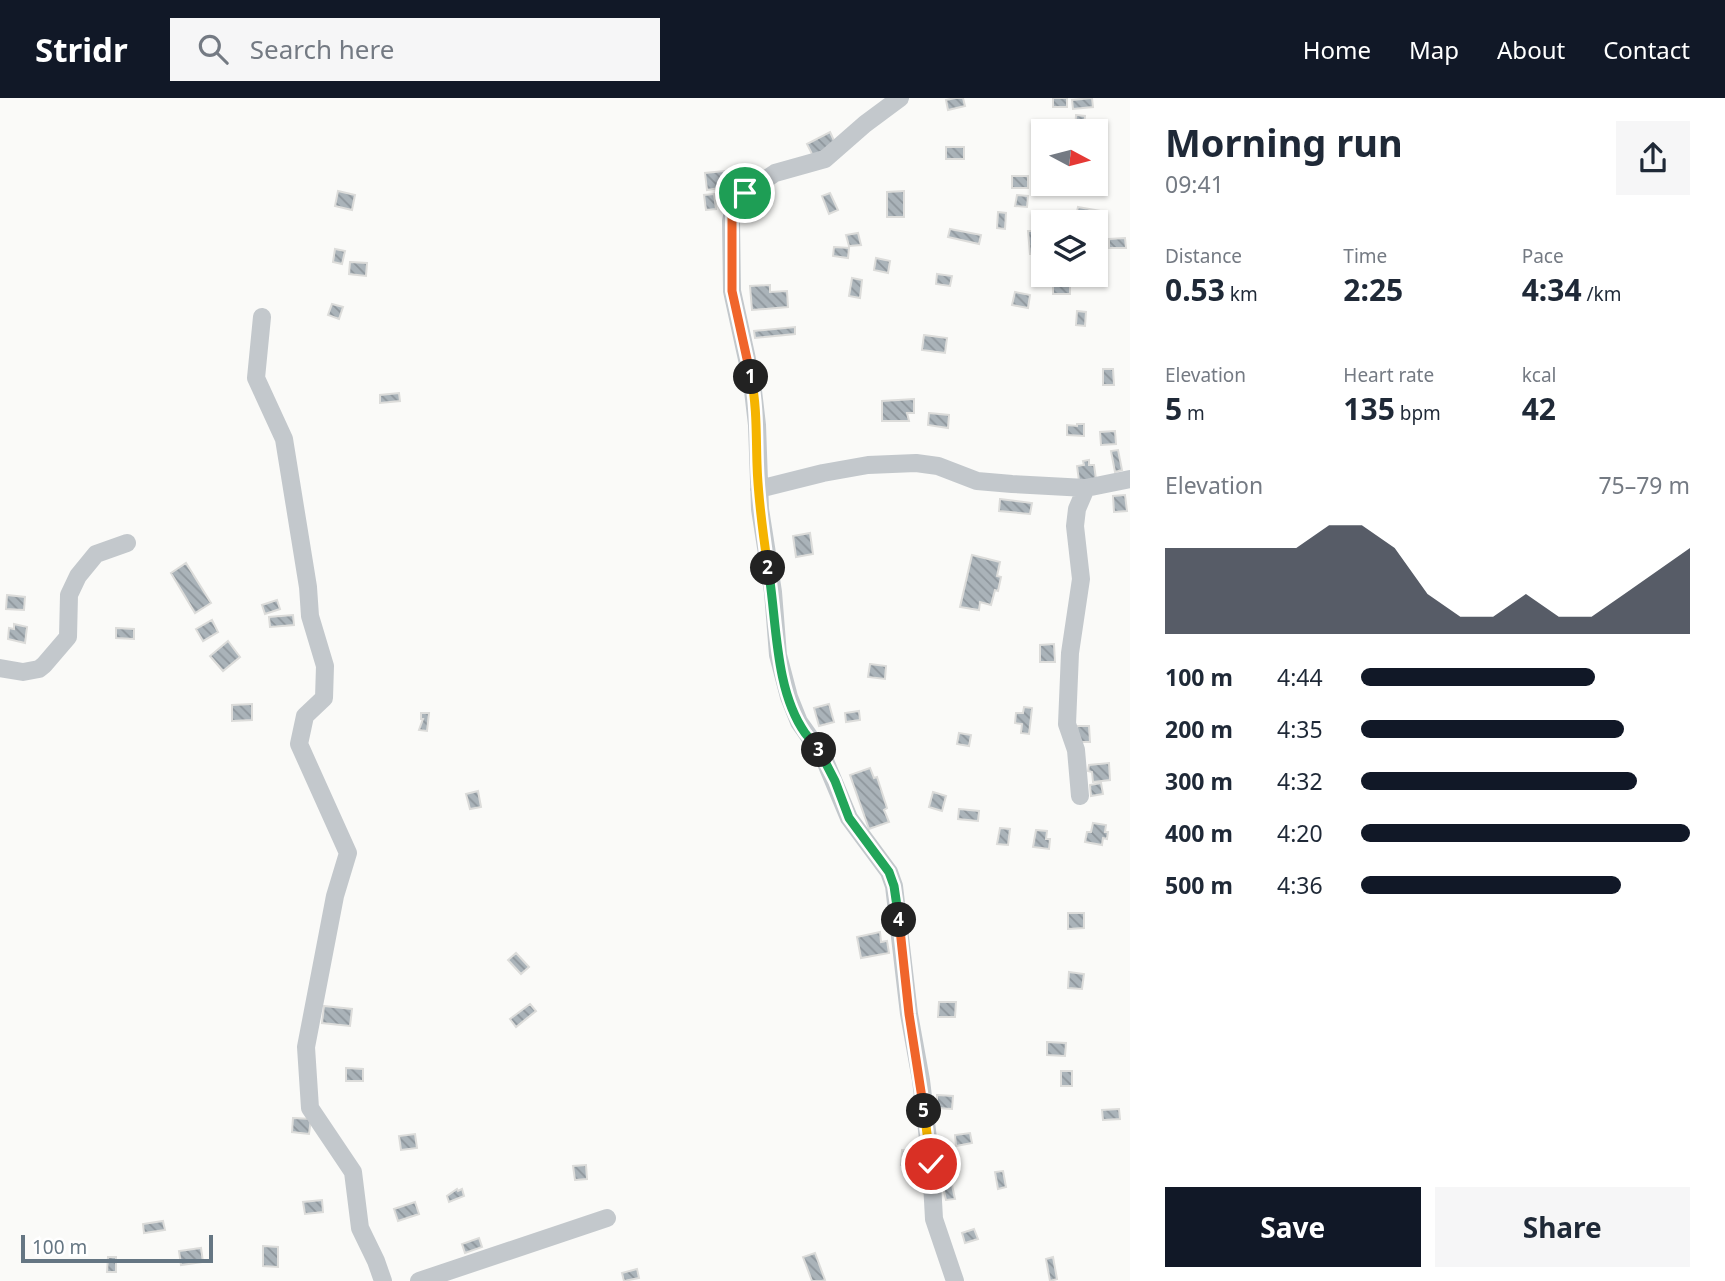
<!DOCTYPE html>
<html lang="en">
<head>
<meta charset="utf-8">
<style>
  body { margin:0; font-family:"Noto Sans",sans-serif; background:#f6f6f7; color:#1f2937; height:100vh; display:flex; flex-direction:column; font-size:26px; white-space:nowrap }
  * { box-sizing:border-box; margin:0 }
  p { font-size:23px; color:#747a83 }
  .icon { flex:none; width:38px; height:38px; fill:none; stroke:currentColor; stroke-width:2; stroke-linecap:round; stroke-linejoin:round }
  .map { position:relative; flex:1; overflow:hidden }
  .side { display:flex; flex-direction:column; background:#fff; width:595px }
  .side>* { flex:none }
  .needle { width:46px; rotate:97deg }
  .tools { position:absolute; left:1031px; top:21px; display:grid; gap:14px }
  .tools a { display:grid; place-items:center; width:77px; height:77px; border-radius:0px; background:#fff; box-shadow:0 2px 5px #0004; font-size:35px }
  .scale { position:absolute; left:21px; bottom:18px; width:192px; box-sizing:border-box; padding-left:7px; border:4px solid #657683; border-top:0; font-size:19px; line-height:24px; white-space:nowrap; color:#657683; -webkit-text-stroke:5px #fff; paint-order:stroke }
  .pin { position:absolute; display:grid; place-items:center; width:60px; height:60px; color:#fff; margin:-30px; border:4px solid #fff; border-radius:50%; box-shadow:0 2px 7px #0007 }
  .km { position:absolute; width:35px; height:35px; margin:-18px; border-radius:50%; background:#222; color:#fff; font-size:19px; line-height:35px; text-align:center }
  .round { display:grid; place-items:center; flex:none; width:74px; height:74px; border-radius:0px; background:#f6f6f7 }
  .head { display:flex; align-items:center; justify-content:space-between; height:119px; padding:0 35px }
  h1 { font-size:38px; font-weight:700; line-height:52px }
  .figures { display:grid; grid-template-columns:repeat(3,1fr); gap:10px; height:119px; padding:7px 35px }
  .figures div { display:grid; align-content:center }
  .figures b { font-size:30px; font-weight:700 }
  .figures small { font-size:19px; font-weight:400 }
  .figures p { font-size:19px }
  .chart { height:196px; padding:14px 35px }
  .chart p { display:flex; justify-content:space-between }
  .chart svg { width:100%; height:126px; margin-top:7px; fill:#111827; opacity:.7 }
  .button { display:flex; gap:14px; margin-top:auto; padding:14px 35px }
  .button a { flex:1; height:80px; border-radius:0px; background:#111827; color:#fff; font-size:28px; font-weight:700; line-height:80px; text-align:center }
  .button a+a { background:#f6f6f7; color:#1f2937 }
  ul { padding:0 35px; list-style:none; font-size:23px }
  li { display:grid; grid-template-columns:112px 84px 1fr; align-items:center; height:52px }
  li i { height:18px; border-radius:9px; background:#111827 }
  header { display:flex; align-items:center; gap:42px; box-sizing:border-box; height:98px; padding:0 35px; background:#111827; color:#fff }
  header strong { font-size:33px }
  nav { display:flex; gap:38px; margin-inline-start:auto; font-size:24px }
  .search { width:490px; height:63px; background:#f6f6f7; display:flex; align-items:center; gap:18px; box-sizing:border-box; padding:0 24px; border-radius:0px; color:#747a83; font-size:26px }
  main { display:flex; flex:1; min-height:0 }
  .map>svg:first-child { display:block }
  .building { fill:url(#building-back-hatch); stroke:#dcdcda; stroke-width:2 }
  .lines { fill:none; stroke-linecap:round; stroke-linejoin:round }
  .minor { stroke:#c3c8cc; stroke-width:18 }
  .split-1-casing { stroke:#fff; stroke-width:14 }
  .split-2-casing { stroke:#fff; stroke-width:14 }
  .split-3-casing { stroke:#fff; stroke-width:14 }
  .split-4-casing { stroke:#fff; stroke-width:14 }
  .split-5-casing { stroke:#fff; stroke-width:14 }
  .split-6-casing { stroke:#fff; stroke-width:14 }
  .split-1 { stroke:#f0652b; stroke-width:9 }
  .split-2 { stroke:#f5b400; stroke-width:9 }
  .split-3 { stroke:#22a559; stroke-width:9 }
  .split-4 { stroke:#22a559; stroke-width:9 }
  .split-5 { stroke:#f0652b; stroke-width:9 }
  .split-6 { stroke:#f5b400; stroke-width:9 }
</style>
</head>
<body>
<header>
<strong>Stridr</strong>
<div class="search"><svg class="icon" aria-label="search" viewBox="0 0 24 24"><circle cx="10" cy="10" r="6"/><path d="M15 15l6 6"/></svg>Search here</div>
<nav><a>Home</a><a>Map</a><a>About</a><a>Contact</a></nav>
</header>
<main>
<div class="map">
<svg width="1130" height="1183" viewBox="0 0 1130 1183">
  <defs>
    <pattern id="building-back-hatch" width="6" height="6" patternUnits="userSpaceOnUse" patternTransform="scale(1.75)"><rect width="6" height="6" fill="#aab3b9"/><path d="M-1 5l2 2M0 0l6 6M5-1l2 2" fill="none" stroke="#8e969c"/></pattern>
  </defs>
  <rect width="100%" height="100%" fill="#fafaf8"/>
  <path class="building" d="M955 0H963L965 8 948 12 946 2Z
    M1053 0H1067V9H1053Z
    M1092 0 1093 9 1073 11 1072 2Z
    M1076 17 1085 18 1084 33H1075Z
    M830 34 836 47 813 58 807 46Z
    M946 49H964V61H946Z
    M724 73 726 89 707 92 705 75Z
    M1012 78H1028V90H1012Z
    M338 93 355 97 352 112 335 108Z
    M904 93V119H887V94Z
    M830 95 838 112 829 116 822 98Z
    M714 96 716 111 706 112 704 97Z
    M1017 97 1028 98 1027 109 1015 108Z
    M1078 109 1101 113 1099 122 1076 118Z
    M998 114 1006 115 1005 131 997 130Z
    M950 131 981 137 979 146 948 139Z
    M1028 133H1036L1037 156H1030Z
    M858 135 861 147 849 148 846 137Z
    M1125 140 1126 150H1109V141Z
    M834 149 849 150 848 160 833 158Z
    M335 151 345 153 342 166 333 164Z
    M876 160 890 163 888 175 874 172Z
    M350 164 367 165 366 178 349 176Z
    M937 176 952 178 950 188 936 186Z
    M852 180 862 182 860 200 849 198Z
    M1053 184H1070V196H1053Z
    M770 187V194L787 193 788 209 752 212 750 188Z
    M1015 194 1030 197 1028 210 1012 207Z
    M332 206 343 209 339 221 328 217Z
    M1077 213 1086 214 1085 228 1076 227Z
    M795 229V236L755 240 754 233Z
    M924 237 947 240 945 255 922 252Z
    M1103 271H1113L1114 287H1103Z
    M399 295 400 303 380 305V297Z
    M914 301V315H907L909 323H882V303Z
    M929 315 949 317 948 330 928 327Z
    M1077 326H1084V338L1067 337V327L1077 328Z
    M1115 333 1116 346 1101 347 1100 334Z
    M1118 352 1122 372 1115 374 1111 353Z
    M1089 362V367H1094L1096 381 1079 383 1077 368 1084 367 1083 363Z
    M1125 397 1127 413 1114 414 1113 398Z
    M1000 401 1032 405 1030 416 999 413Z
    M810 435 813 456 796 459 793 438Z
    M972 457 1000 464 997 478 1001 479 998 493 995 492 991 507 980 504 979 512 960 509Z
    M186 465 211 505 195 515 171 475Z
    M7 497 25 499 24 512 6 511Z
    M277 502 280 511 265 516 262 507Z
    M293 517 294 527 270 529 269 519Z
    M212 522 218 534 203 543 196 531Z
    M14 526 27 529 25 545 8 541 9 530 14 531Z
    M116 530 134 531V541L116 540Z
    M228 543 240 559 223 573 210 558Z
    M1054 546 1055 564H1040V547Z
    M870 566 886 568 885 581 868 579Z
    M252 606V622L232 623V607Z
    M829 606 834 624 819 628 814 610Z
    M1024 609 1032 610 1029 636 1021 635 1022 626 1015 625 1016 615H1023Z
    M859 613 860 622 846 624 845 615Z
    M421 615H429L427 633 419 632 423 621H421Z
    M1077 628H1089L1090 644H1078Z
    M959 635 971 637 969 648 957 646Z
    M1109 665 1110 682 1093 684 1092 674 1088 673 1089 667Z
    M870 670 874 680 877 679 887 710 884 712 889 724 869 731 850 677Z
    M1101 685 1103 696 1091 698 1090 687Z
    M478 693 481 709 470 711 466 696Z
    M933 694 946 698 942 713 929 709Z
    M959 711 979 713 978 723 958 721Z
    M1093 725 1106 727 1105 734H1108L1107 741 1103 740 1102 747 1085 744 1087 734H1091Z
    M1000 730 1010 731 1008 747 997 746Z
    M1036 732 1047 733 1046 741H1050L1049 751 1033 749Z
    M1068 815H1084V830L1068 831Z
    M880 834 881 844 887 843 889 855 861 860 857 839Z
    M516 855 529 869 521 876 508 862Z
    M1069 874 1084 876 1082 891 1068 890Z
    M939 904H956L955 919H938Z
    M530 906 536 913 516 929 510 921Z
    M324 908 352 911 350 928 322 925Z
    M1047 944 1066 945 1065 958 1047 957Z
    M346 970 363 971V983H346Z
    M1061 973H1072V988H1061Z
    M937 997 953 998 952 1011 937 1010Z
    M1119 1011 1120 1021 1103 1022 1102 1012Z
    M293 1020 311 1021 309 1036 292 1034Z
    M970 1035 972 1045 956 1048 955 1037Z
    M415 1036 417 1050 401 1052 399 1038Z
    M902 1052 915 1053 914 1068 901 1067Z
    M586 1067 587 1081 575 1082 573 1068Z
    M1003 1073 1006 1089 998 1091 995 1074Z
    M952 1087 955 1101 946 1102 943 1089Z
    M457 1091 458 1093 462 1091 464 1098 449 1104 447 1098Z
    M322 1102 323 1114 305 1116 303 1104Z
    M415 1104 419 1116 398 1123 394 1111Z
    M163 1123 165 1132 144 1135 143 1126Z
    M974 1131 978 1141 965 1145 962 1135Z
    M479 1140 482 1149 465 1155 462 1146Z
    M263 1148 278 1149V1169L263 1168Z
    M201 1150 203 1164 181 1167 179 1153Z
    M815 1155 825 1182 822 1183H812L803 1159Z
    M108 1159H116V1174H107Z
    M1053 1159 1057 1181 1050 1183 1046 1161Z
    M637 1171 639 1180 624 1183 622 1175Z"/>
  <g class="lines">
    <path class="minor" d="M900 0 865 26 825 61 775 75 735 103 731 123 732 193 752 284 757 327 760 411 773 494 778 557 789 599 799 624 823 658 849 720 889 774 894 788 909 916 921 982 931 1066 934 1121 955 1183
      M262 219 256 280 284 341 308 489 310 518 325 568 324 600 305 618 299 646 348 755 335 798 306 949 310 1010 353 1074 360 1130 376 1163 383 1183
      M759 391 823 375 868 367 916 365 938 368 977 383 1012 386 1086 390 1130 381
      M0 570 23 574 39 571 44 567 68 539 69 497 78 478 96 456 127 445
      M1080 698 1076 652 1067 626 1070 555 1081 481 1075 428 1077 411 1086 390
      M419 1183 607 1120"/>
  </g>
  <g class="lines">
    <g class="split-1-casing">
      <path id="split-1" d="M745 95 735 103 732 110V193L751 279"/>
    </g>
    <g class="split-2-casing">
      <path id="split-2" d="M751 279C757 308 756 337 757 366 758 401 763 436 768 470"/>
    </g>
    <g class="split-3-casing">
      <path id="split-3" d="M768 470C777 521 774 591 805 635 809 640 814 646 819 652"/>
    </g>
    <g class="split-4-casing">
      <path id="split-4" d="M819 652 835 683 849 720 889 774 894 788 899 822"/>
    </g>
    <g class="split-5-casing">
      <path id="split-5" d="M899 822 909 916 924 1013"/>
    </g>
    <g class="split-6-casing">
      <path id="split-6" d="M924 1013 931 1066"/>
    </g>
    <use href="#split-1" class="split-1"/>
    <use href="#split-2" class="split-2"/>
    <use href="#split-3" class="split-3"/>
    <use href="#split-4" class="split-4"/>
    <use href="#split-5" class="split-5"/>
    <use href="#split-6" class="split-6"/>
  </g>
</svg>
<div class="tools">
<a><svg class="needle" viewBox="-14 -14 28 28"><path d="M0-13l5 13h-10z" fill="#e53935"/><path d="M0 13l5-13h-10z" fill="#747a83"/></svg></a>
<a><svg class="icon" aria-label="layers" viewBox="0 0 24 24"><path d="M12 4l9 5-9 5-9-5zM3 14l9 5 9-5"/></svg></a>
</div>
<div class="scale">100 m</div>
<div class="pin" style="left:745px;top:95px;background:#1e9e55"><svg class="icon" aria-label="arrive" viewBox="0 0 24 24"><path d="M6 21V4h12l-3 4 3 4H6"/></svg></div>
<div class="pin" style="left:931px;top:1066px;background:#d93025"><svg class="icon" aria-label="check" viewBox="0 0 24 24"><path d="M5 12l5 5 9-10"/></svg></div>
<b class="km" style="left:751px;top:279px">1</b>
<b class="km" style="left:768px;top:470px">2</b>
<b class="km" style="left:819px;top:652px">3</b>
<b class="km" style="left:899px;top:822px">4</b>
<b class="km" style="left:924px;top:1013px">5</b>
</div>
<section class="side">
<div class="head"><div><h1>Morning run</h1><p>09:41</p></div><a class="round"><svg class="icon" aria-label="share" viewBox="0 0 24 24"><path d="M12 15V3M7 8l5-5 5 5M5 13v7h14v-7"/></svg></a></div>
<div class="figures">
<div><p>Distance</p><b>0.53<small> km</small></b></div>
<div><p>Time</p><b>2:25</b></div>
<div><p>Pace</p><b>4:34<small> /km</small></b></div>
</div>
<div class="figures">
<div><p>Elevation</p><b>5<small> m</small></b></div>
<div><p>Heart rate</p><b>135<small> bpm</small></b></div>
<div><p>kcal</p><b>42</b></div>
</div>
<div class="chart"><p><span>Elevation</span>75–79 m</p>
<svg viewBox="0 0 160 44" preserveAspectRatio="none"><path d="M0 44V14L10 14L20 14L30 14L40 14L50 6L60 6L70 14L80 30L90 38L100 38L110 30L120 38L130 38L140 30L150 22L160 14V44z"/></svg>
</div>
<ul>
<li><b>100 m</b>4:44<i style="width:71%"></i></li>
<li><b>200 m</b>4:35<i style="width:80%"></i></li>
<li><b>300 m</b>4:32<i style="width:84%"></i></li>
<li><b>400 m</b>4:20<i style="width:100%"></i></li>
<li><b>500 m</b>4:36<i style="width:79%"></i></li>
</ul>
<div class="button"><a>Save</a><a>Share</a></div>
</section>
</main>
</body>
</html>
